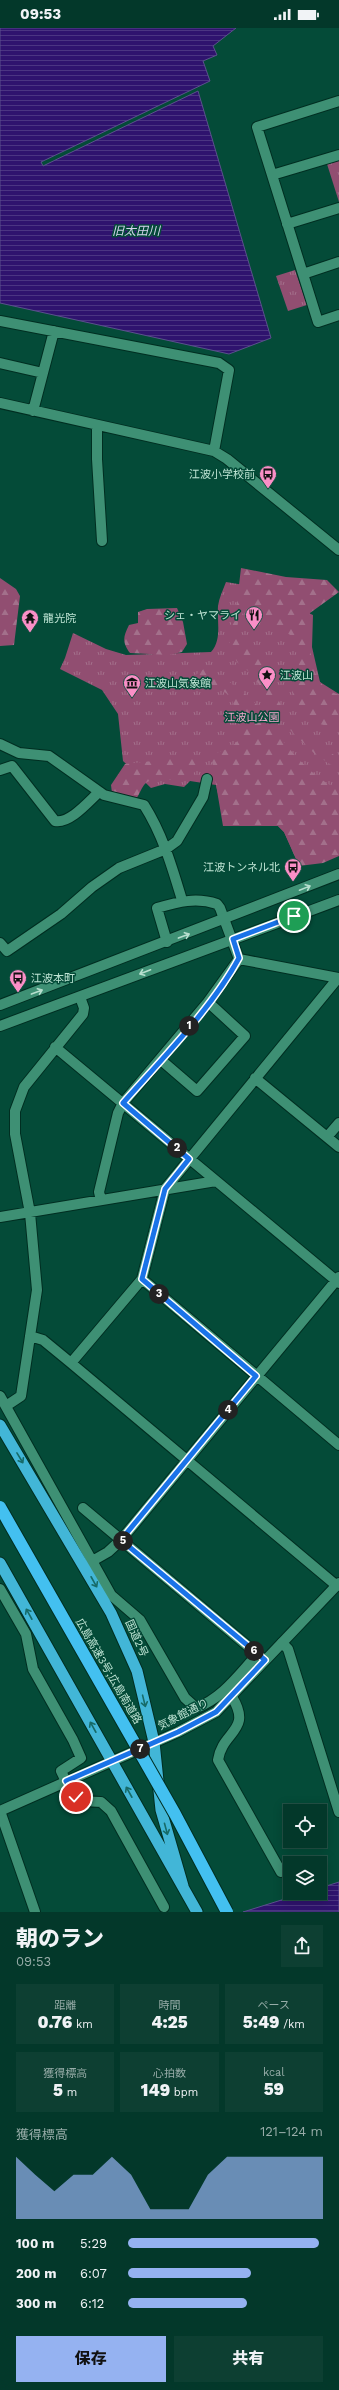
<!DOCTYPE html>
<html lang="ja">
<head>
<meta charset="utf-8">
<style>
  body { margin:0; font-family:"Work Sans","Noto Sans JP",sans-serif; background:#0d3f32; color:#f1f3f6; height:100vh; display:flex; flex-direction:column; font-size:15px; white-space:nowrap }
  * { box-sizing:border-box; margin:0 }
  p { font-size:13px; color:#97aca8 }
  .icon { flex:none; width:22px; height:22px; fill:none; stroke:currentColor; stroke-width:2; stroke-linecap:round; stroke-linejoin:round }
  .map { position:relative; height:1884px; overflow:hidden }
  .drawer { display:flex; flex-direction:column; background:#03382a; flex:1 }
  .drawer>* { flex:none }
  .controls { position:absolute; left:283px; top:1776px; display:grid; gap:8px }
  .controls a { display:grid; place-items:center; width:44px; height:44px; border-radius:0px; background:#03382a; box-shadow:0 2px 10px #0003,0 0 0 1px #245247; font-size:20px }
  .pin { position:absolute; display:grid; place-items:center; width:34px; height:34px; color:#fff; margin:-17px; border:2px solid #fff; border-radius:50%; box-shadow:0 1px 4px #0007 }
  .km { position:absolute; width:20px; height:20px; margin:-10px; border-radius:50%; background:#222; color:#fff; font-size:11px; line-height:20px; text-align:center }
  .round { display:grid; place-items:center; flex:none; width:42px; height:42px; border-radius:0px; background:#0d3f32 }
  .overview { display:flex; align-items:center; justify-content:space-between; height:68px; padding:0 16px }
  h1 { font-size:22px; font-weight:800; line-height:30px }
  .figures { display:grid; grid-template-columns:repeat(3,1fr); gap:6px; height:68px; padding:4px 16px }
  .figures div { display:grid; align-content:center; border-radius:0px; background:#0d3f32; text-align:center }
  .figures b { font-size:17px; font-weight:800 }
  .figures small { font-size:11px; font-weight:400 }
  .figures p { font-size:11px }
  .chart { height:112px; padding:8px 16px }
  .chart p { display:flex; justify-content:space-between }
  .chart svg { width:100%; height:72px; margin-top:4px; fill:#95b2f1; opacity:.7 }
  .button { display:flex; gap:8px; margin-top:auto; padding:8px 16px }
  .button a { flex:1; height:46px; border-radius:0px; background:#95b2f1; color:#111; font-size:16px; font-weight:800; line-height:46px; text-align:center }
  .button a+a { background:#0d3f32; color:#f1f3f6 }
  ul { padding:0 16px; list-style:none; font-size:13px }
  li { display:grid; grid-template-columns:64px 48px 1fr; align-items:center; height:30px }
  li i { height:10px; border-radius:5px; background:#95b2f1 }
  .status { display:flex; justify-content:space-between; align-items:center; height:28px; padding:0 20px; background:#03382a; direction:ltr }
  .status svg { height:11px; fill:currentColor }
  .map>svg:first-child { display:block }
  .grass { fill:url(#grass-tufts) }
  .forest { fill:url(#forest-firs) }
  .water { fill:url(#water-rules); stroke:#5a518c }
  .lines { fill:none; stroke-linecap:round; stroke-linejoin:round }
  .minor-casing { stroke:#002e21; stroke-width:12 }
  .tertiary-casing { stroke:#002e21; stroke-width:12 }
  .trunk-casing { stroke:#002e21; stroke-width:13 }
  .minor { stroke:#3e9074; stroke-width:10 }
  .tertiary { stroke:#3e9074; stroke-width:10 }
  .trunk { stroke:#42b6d7; stroke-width:11 }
  .motorway-bridge-casing { stroke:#002e21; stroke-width:14; stroke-linecap:butt }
  .motorway-bridge { stroke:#43c0f0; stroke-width:12 }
  .oneway { stroke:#b7dfce }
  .oneway2 { stroke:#176b68 }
  .route-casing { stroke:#fff; stroke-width:8 }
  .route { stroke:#1a73e8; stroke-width:5 }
  .labels { text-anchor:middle; stroke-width:3; stroke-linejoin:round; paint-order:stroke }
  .poi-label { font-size:11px; fill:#bde3d3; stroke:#044b38; text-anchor:start }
  .park-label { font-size:11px; fill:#f5a6cd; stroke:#044b38 }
  .street-label { font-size:11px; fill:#bde3d3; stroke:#044b38 }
  .water-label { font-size:12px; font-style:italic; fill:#d6d4ee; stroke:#044b38 }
</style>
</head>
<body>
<div class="status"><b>09:53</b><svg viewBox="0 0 49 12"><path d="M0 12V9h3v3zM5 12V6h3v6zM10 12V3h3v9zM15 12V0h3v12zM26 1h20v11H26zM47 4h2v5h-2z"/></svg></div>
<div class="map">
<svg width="339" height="1884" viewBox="0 0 339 1884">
  <defs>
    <pattern id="grass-tufts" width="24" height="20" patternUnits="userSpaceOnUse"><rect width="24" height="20" fill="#914e71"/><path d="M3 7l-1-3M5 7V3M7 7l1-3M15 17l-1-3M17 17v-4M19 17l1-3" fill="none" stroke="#a3708b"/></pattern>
    <pattern id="forest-firs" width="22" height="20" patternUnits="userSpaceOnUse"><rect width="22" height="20" fill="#914e71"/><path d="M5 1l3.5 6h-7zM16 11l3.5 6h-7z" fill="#a3708b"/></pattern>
    <pattern id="water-rules" width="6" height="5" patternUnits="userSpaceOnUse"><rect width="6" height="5" fill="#2f136e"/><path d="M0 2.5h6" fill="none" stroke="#4b3582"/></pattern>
  </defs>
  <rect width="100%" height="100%" fill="#044b38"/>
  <path class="grass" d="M339 132V174L327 136Z
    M295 242 307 277 288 283 276 248Z
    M226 554 250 558 313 587 312 619 320 654 339 666V827L299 837 284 804 278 798 219 770 216 757 190 753 184 759 165 756 151 760 123 733 118 686 102 662 60 641 65 630 73 605 106 621 126 627 211 624C222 612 217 594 218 578 219 570 223 562 226 554Z"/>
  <path class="forest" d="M241 540 286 549 327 552 339 564 310 585C307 601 310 643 321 655 324 660 333 665 339 667V701L316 695 301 681 292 664 299 635 292 608 263 591 240 585 235 609 256 621 286 689 314 715 339 730V742L315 726 291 703 252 646 237 634 230 619V601L237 574Z
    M0 550 16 561 20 568 14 617 0 618Z
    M177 580 183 594 187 616 182 624 169 627 130 625C122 614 123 609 129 597L138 595V584L147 581Z
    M206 639C224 650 241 661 256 676 264 684 269 695 276 704 292 726 314 750 339 762V828L323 835 299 838 284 804 278 798H223L211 727 232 719 240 710C237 669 231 658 188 653Z
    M198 728 197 741C194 744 191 748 188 750 175 757 155 745 144 757 141 761 139 767 136 771L112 765 111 757 125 736Z"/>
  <path class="water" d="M0 0H236L213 18 217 27 203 33 210 53 41 134 43 138 198 63 271 310 229 326 0 275Z
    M339 1854V1884H243L304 1865H320V1860Z"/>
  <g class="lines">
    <g class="minor-casing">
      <path id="minor" d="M272 147 339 127
        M287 196 339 180
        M339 234 303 246 318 294 339 287
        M303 246 257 99 339 73
        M0 293 219 335 229 342 214 423
        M0 335 43 345
        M0 375 214 423 227 431 339 522
        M33 383 54 303
        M97 397V431L102 513
        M0 716 19 725 49 728 104 767 144 777C163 807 172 839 182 872
        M0 742 12 738 55 793C70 796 89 773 99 764
        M167 914 157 880C178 874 196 869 217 876L220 880 239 931 339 950
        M0 915 7 923 61 886 92 859 119 840 166 821 177 813 203 769 207 751
        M55 1019 339 1255
        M161 1032 197 1063 245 1008 208 974
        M255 1050 339 1119
        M327 1109 339 1095
        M101 1172 99 1164 118 1085 123 1075 208 974 239 931
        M0 1189 216 1153
        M142 1251 339 1417
        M30 1308 43 1312 71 1335 337 1558
        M71 1335 142 1251 165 1161 338 950
        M0 1368 111 1567 140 1592 185 1670 196 1680C223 1670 239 1646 258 1626
        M6 1378 21 1368 37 1262 30 1185 15 1106V1083L24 1059 83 986 84 980 80 969
        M83 1480 262 1630
        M87 1536 108 1524 121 1512 339 1249
        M0 1561 26 1606 33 1641 73 1712 81 1730 61 1743C72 1766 74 1774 101 1774L111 1783 164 1879
        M282 1615 288 1621 339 1784
        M232 1669C253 1703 222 1703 218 1732L281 1844
        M0 1783 35 1884"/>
    </g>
    <g class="tertiary-casing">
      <path id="tertiary" d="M0 977 339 846
        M0 998 339 872
        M0 1783 178 1704 216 1684 339 1555"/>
    </g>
    <g class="trunk-casing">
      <path id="trunk" d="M0 1397 111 1585 137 1643 154 1714 161 1782 183 1858
        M0 1535 197 1884"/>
    </g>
    <use href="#minor" class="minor"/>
    <use href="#tertiary" class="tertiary"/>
    <use href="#trunk" class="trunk"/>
    <g class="motorway-bridge-casing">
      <path id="motorway-bridge" d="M0 1479 175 1786 227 1884"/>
    </g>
    <use href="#motorway-bridge" class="motorway-bridge"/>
  </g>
  <defs><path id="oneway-shaft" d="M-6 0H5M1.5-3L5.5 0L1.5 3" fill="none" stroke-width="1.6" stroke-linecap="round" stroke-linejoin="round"/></defs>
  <g class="oneway">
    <use href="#oneway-shaft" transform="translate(305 860) rotate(-22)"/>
    <use href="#oneway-shaft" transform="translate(184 908) rotate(-20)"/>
    <use href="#oneway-shaft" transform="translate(145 944) rotate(159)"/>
    <use href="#oneway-shaft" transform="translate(37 964) rotate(-20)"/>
  </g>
  <g class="oneway2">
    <use href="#oneway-shaft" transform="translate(20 1430) rotate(59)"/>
    <use href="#oneway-shaft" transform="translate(94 1554) rotate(61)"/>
    <use href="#oneway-shaft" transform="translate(29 1586) rotate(-119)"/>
    <use href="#oneway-shaft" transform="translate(144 1673) rotate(76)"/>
    <use href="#oneway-shaft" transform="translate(93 1699) rotate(-119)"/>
    <use href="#oneway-shaft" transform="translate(129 1764) rotate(-119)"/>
    <use href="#oneway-shaft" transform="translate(166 1801) rotate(75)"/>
  </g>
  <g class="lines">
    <g class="route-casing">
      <path id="route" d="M76 1769 66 1753 178 1704 216 1684 265 1632 121 1512 256 1348 142 1251 165 1161 189 1131 123 1075C161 1032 212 980 239 930L233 911 294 888"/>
    </g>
    <use href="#route" class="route"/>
  </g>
  <defs>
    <g id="bus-pin" transform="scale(0.9)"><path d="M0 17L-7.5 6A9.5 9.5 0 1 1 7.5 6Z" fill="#fa8fc7" stroke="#044b38"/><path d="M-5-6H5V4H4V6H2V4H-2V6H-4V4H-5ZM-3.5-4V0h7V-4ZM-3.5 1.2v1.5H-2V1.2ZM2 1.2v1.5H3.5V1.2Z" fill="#111"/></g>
    <g id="restaurant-pin" transform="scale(0.9)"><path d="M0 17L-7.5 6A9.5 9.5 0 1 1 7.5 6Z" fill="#fa8fc7" stroke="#044b38"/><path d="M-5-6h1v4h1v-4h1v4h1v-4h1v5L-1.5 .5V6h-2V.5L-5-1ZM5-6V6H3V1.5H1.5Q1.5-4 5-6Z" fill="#111"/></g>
    <g id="temple-pin" transform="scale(0.9)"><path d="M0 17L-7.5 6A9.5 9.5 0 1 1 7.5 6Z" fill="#fa8fc7" stroke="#044b38"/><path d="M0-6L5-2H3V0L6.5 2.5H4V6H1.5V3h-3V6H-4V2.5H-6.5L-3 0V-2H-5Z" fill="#111"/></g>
    <g id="sight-pin" transform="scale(0.9)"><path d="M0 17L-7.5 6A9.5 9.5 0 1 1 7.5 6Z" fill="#fa8fc7" stroke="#044b38"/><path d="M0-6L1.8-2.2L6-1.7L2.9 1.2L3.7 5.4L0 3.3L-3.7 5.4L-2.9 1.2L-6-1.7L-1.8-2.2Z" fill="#111"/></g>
    <g id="museum-pin" transform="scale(0.9)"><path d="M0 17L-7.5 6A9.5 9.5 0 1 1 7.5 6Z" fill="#fa8fc7" stroke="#044b38"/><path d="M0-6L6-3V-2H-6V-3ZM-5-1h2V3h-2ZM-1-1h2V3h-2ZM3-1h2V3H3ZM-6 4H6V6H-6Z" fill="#111"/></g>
  </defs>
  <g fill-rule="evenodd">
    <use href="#bus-pin" x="268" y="446"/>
    <use href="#restaurant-pin" x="254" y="587"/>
    <use href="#temple-pin" x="30" y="590"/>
    <use href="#sight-pin" x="267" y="647"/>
    <use href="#museum-pin" x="132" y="655"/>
    <use href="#bus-pin" x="293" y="839"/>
    <use href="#bus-pin" x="18" y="950"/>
  </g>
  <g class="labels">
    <g class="poi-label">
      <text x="255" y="450" text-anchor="end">江波小学校前</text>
      <text x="241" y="591" text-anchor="end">シェ・ヤマライ</text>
      <text x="43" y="594">龍光院</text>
      <text x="280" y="651">江波山</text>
      <text x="145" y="659">江波山気象館</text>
      <text x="280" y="843" text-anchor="end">江波トンネル北</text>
      <text x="31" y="954">江波本町</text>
    </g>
    <g class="park-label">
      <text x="252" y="693">江波山公園</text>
    </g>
    <g class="street-label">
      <text transform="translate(137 1610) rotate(66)" y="4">国道2号</text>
      <text transform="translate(109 1643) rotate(60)" y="4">広島高速3号;広島南道路</text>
      <text transform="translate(183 1686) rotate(-27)" y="4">気象館通り</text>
    </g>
    <g class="water-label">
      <text x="136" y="207">旧太田川</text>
    </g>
  </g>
</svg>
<div class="controls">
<a><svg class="icon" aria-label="locate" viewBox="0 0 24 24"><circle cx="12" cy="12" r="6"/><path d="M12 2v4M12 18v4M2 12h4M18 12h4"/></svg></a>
<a><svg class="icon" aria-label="layers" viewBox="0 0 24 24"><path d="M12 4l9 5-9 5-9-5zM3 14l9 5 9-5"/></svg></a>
</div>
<div class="pin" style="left:294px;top:888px;background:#1e9e55"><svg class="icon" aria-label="arrive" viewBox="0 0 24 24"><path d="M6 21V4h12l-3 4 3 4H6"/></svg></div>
<div class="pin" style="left:76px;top:1769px;background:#d93025"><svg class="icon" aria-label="check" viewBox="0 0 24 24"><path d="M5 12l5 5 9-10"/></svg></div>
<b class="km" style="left:189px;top:998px">1</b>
<b class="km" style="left:177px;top:1120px">2</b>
<b class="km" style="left:159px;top:1266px">3</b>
<b class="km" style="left:228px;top:1382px">4</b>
<b class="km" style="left:123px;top:1513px">5</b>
<b class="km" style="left:254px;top:1623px">6</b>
<b class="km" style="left:140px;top:1721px">7</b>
</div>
<section class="drawer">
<div class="overview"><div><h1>朝のラン</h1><p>09:53</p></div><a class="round"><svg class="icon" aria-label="share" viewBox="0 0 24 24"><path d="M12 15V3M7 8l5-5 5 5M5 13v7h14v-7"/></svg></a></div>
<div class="figures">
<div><p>距離</p><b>0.76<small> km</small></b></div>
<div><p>時間</p><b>4:25</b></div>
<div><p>ペース</p><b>5:49<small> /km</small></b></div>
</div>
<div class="figures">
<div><p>獲得標高</p><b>5<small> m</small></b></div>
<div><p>心拍数</p><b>149<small> bpm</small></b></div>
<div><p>kcal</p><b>59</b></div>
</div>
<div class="chart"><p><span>獲得標高</span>121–124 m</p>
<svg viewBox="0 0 160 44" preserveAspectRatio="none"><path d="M0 44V6L10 17L20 27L30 17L40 17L50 6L60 17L70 38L80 38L90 38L100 17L110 6L120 6L130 6L140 6L150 6L160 6V44z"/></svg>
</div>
<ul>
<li><b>100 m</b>5:29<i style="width:98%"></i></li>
<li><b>200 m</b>6:07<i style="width:63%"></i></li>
<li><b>300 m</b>6:12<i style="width:61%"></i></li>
</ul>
<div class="button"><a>保存</a><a>共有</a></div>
</section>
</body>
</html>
